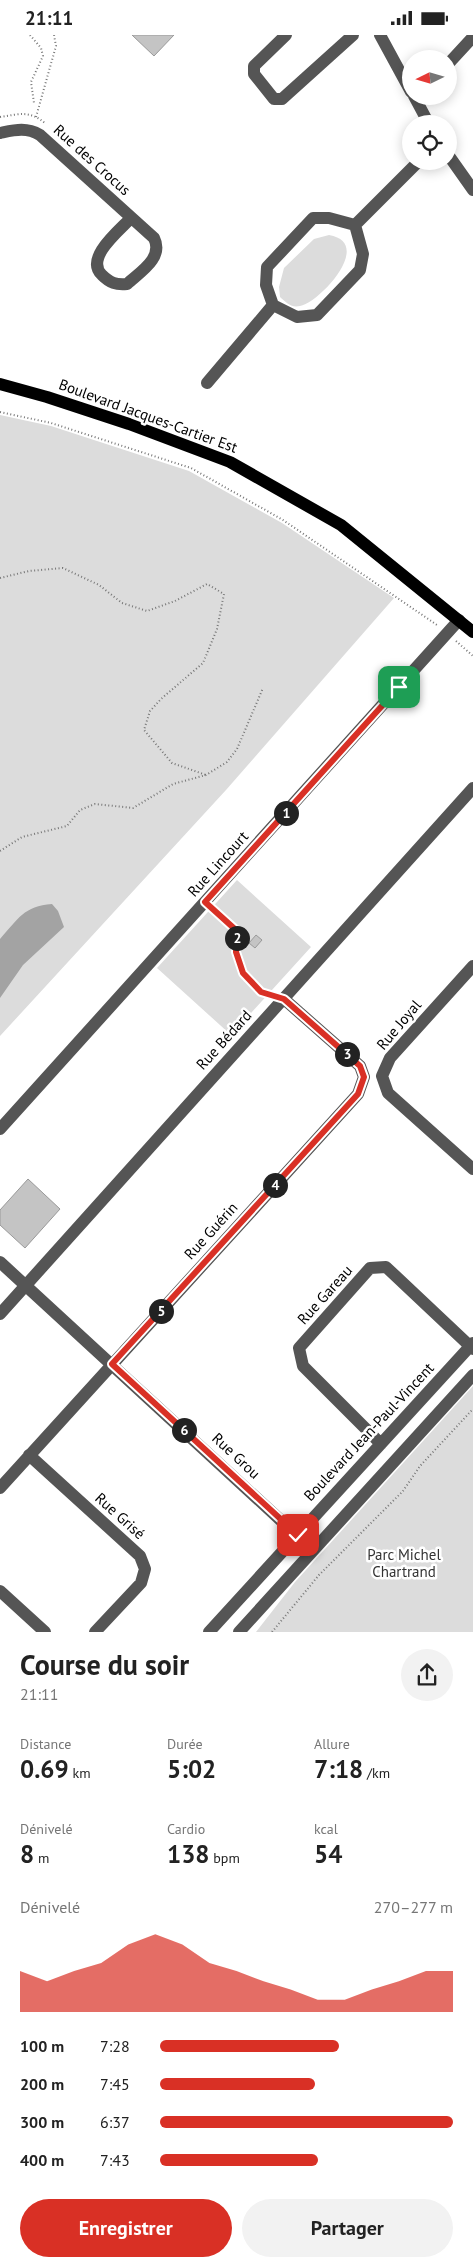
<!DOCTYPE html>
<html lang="fr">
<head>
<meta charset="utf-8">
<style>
  body { margin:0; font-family:"PT Sans",sans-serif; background:#f2f2f2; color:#222; height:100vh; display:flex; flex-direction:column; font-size:19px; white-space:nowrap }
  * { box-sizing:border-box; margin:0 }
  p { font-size:16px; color:#767676 }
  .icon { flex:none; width:28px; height:28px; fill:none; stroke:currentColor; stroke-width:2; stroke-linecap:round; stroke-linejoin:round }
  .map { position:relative; height:1597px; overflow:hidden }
  .sheet { display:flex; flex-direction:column; background:#fff; flex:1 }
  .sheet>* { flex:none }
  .needle { width:32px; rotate:265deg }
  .fabs { position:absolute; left:402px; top:15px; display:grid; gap:10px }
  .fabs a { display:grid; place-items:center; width:55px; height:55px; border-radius:50%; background:#fff; box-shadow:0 2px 12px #0003; font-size:25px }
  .pin { position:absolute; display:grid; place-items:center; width:42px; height:42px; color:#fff; margin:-21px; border-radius:10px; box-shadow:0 2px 8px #0006 }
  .km { position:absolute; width:25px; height:25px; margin:-12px; border-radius:50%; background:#222; color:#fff; font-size:14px; line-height:25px; text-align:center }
  .round { display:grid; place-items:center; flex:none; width:52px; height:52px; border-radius:26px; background:#f2f2f2 }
  .overview { display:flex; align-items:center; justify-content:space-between; height:85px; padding:0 20px }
  h1 { font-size:28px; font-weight:600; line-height:38px }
  .metrics { display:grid; grid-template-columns:repeat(3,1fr); gap:8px; height:85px; padding:5px 20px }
  .metrics div { display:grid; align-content:center }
  .metrics b { font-size:25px; font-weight:600 }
  .metrics small { font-size:14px; font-weight:400 }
  .metrics p { font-size:14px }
  .chart { height:140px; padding:10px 20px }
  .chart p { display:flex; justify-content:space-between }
  .chart svg { width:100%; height:90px; margin-top:5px; fill:#d93025; opacity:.7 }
  .cta { display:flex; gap:10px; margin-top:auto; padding:10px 20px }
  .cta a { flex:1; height:58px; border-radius:30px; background:#d93025; color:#fff; font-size:20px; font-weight:600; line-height:58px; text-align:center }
  .cta a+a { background:#f2f2f2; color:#222 }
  ul { padding:0 20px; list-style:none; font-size:16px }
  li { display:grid; grid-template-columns:80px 60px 1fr; align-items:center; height:38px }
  li i { height:12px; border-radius:6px; background:#d93025 }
  .status { display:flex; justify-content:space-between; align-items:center; height:35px; padding:0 25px; background:#fff; direction:ltr }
  .status svg { height:14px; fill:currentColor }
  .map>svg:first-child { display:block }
  .green { fill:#dcdcdc }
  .water { fill:#a3a3a3 }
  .building { fill:#c4c4c4; stroke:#999 }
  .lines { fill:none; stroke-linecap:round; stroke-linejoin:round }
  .path { stroke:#777; stroke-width:2; stroke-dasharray:1 2.5; stroke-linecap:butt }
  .minor { stroke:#555; stroke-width:12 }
  .major { stroke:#000; stroke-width:12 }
  .route-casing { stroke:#fff; stroke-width:10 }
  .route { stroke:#d93025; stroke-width:6 }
  .labels { text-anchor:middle; stroke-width:5; stroke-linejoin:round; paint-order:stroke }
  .street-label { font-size:15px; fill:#000; stroke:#fff }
  .park-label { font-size:15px; fill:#333; stroke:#fff }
</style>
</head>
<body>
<div class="status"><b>21:11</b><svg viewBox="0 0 49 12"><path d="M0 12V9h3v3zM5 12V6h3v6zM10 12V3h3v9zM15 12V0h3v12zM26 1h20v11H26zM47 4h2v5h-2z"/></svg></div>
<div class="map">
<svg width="473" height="1597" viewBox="0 0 473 1597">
  <rect width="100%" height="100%" fill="#fff"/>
  <path class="green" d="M329 200C375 208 319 268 300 271 290 273 286 267 280 262L279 252 284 233 314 204Z
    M0 380 51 391 189 436 282 488 394 563 226 755 0 1001Z
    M237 845 311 912 231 1000 157 933Z
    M473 1351V1597H256L295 1547Z"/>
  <path class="water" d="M52 869 58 876 64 892 23 930 0 963V904C18 884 24 871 52 869Z"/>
  <path class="building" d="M132 0H174L154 21Z
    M256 900 262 905 255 913 249 908Z
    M28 1144 60 1174 25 1213 0 1190V1175Z"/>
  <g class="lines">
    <path class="path" d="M30 0 41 13 43 21 31 47 34 68
      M0 82C20 79 30 75 46 89
      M36 82 56 11 54 0
      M0 377 51 388 191 433 283 485 437 590
      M0 543 29 536 63 533 99 550 122 568 147 576 175 566 207 549 224 559 217 594 203 628 161 664 150 676 144 695 172 728 206 740
      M456 606 473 621
      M0 816 22 802 67 791 80 775 95 769 133 773 173 749 206 740 227 727 237 714 263 653
      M214 875 237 896C236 923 242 951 271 960
      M272 1597 319 1540 403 1456 420 1431 473 1374"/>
    <path class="minor" d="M286 0 254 31V39L274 64H282L353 0
      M380 0 411 57
      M449 28 473 2
      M414 61 429 89
      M0 98C15 95 26 92 40 100L154 203C164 223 140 237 127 249 116 250 110 248 102 240 84 223 120 195 131 183
      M449 121 473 155
      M313 183H329L355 190 363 219 360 235 317 280 297 282 273 270 266 250 267 232Z
      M355 190 419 126
      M207 348 273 270
      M473 931 390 1023 382 1041 388 1058 473 1134
      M0 1094 459 585
      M0 1227 313 1515
      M0 1279 473 753
      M381 1409 303 1331 299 1313 370 1233 386 1232 473 1314
      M29 1420 140 1521 145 1534 141 1548 95 1597
      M0 1453 358 1059 364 1042 360 1031 284 964
      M0 1556 45 1597
      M209 1597 473 1308
      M239 1597 473 1340"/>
    <path class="major" d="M0 349 47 362 129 389 230 427 341 490 473 597"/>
  </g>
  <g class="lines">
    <g class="route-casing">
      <path id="route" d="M298 1500 112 1329 358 1059 364 1042 360 1031 284 964 261 957 243 938 236 917 237 896 205 867 399 652"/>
    </g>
    <use href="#route" class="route"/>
  </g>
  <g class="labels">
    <g class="street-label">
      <text transform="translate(92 125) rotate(42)" y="5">Rue des Crocus</text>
      <text transform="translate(148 381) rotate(20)" y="5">Boulevard Jacques-Cartier Est</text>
      <text transform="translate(218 829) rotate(-48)" y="5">Rue Lincourt</text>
      <text transform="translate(399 990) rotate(-50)" y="5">Rue Joyal</text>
      <text transform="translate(224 1005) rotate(-48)" y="5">Rue Bédard</text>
      <text transform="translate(211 1196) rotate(-48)" y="5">Rue Guérin</text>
      <text transform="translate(325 1260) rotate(-48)" y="5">Rue Gareau</text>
      <text transform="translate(369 1397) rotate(-47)" y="5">Boulevard Jean-Paul-Vincent</text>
      <text transform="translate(236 1421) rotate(43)" y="5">Rue Grou</text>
      <text transform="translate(120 1481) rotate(42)" y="5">Rue Grisé</text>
    </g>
    <g class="park-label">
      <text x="404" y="1525">Parc Michel<tspan x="404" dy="17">Chartrand</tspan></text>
    </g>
  </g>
</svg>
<div class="fabs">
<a><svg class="needle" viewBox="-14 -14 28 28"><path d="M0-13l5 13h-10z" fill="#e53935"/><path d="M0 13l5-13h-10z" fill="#767676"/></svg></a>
<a><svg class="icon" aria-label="locate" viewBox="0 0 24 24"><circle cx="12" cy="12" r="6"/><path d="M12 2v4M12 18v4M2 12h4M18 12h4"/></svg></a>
</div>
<div class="pin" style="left:399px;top:652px;background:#1e9e55"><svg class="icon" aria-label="arrive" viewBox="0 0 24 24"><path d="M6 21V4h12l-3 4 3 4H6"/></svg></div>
<div class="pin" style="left:298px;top:1500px;background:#d93025"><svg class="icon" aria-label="check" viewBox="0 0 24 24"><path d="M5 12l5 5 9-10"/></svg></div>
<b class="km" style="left:286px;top:778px">1</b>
<b class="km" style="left:237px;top:903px">2</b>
<b class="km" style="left:347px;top:1019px">3</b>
<b class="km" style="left:275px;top:1150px">4</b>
<b class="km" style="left:161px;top:1276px">5</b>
<b class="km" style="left:184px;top:1395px">6</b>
</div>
<section class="sheet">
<div class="overview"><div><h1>Course du soir</h1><p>21:11</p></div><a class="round"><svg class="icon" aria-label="share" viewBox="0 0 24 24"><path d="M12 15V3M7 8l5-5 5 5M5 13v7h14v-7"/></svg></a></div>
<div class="metrics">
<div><p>Distance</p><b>0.69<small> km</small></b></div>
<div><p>Durée</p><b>5:02</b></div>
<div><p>Allure</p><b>7:18<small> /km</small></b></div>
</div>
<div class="metrics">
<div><p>Dénivelé</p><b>8<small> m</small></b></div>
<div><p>Cardio</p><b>138<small> bpm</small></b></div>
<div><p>kcal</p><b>54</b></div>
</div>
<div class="chart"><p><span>Dénivelé</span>270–277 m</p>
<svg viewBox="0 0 160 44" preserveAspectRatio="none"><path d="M0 44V24L10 29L20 24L30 20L40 11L50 6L60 11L70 20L80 24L90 29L100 33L110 38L120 38L130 33L140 29L150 24L160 24V44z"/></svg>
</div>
<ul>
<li><b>100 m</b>7:28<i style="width:61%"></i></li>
<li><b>200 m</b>7:45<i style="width:53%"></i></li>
<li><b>300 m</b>6:37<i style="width:100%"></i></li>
<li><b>400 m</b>7:43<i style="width:54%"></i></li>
</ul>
<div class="cta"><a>Enregistrer</a><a>Partager</a></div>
</section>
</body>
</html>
